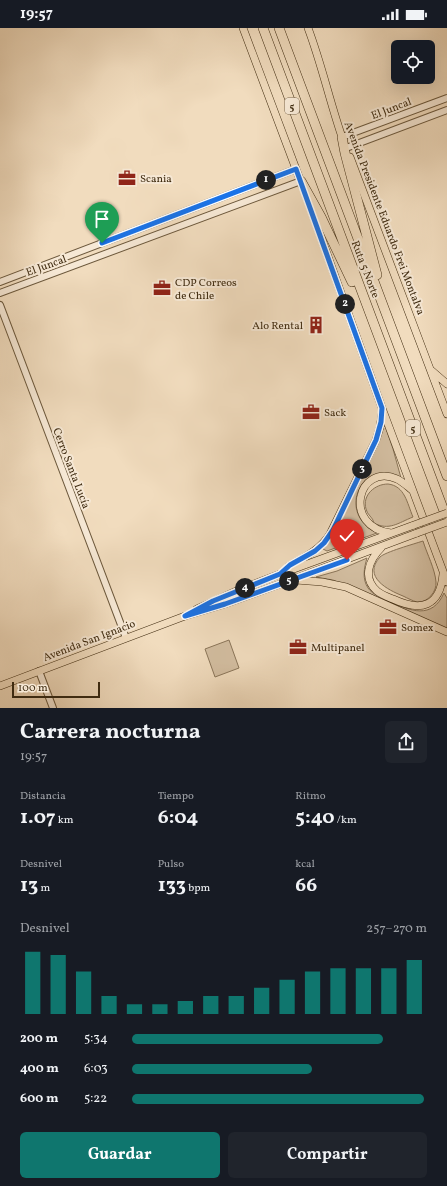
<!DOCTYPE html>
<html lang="es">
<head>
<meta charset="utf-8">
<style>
  body { margin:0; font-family:Vollkorn,serif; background:#20242c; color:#f1f3f6; height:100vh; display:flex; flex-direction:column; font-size:15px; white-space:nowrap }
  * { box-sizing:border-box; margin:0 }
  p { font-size:13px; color:#9ea1a6 }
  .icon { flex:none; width:22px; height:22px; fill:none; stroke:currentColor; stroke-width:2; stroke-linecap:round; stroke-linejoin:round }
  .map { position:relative; height:680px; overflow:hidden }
  .panel { display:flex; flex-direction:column; background:#171b24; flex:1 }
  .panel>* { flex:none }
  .fabs { position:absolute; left:391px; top:12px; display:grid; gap:8px }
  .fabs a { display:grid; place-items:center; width:44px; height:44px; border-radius:6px; background:#171b24; box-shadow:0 4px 16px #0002; font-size:20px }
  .scale { position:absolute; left:12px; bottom:10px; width:88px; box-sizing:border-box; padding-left:4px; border:2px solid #402c11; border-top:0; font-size:11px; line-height:14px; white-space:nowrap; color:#402c11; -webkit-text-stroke:3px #f6e8d5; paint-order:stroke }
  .pin { position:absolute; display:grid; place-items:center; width:34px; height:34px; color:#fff; margin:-41px -17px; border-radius:50% 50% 50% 0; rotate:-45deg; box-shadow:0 0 4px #0007 }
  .pin .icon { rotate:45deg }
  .km { position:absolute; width:20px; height:20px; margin:-10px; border-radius:50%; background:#222; color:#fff; font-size:11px; line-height:20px; text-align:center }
  .round { display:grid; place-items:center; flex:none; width:42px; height:42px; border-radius:6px; background:#20242c }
  .summary { display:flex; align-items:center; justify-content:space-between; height:68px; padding:0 20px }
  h1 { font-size:22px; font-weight:700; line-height:30px }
  .figures { display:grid; grid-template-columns:repeat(3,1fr); gap:6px; height:68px; padding:4px 20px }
  .figures div { display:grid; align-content:center }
  .figures b { font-size:20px; font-weight:700 }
  .figures small { font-size:11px; font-weight:400 }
  .figures p { font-size:11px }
  .chart { height:112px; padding:8px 20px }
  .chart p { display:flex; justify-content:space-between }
  .chart svg { width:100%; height:72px; margin-top:4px; stroke:#0f766e; stroke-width:6 }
  .primary-button { display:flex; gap:8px; margin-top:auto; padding:8px 20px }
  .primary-button a { flex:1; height:46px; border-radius:6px; background:#0f766e; color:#fff; font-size:16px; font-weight:700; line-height:46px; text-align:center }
  .primary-button a+a { background:#20242c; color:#f1f3f6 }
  ul { padding:0 20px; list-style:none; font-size:13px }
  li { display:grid; grid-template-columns:64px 48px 1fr; align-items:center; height:30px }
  li i { height:10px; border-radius:5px; background:#0f766e }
  .status { display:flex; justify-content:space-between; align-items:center; height:28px; padding:0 20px; background:#171b24; direction:ltr }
  .status svg { height:11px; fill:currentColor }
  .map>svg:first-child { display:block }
  .green { fill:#d3bea1; stroke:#8a7559 }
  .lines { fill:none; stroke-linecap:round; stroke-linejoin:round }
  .minor-casing { stroke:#6c583c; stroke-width:8 }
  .major-casing { stroke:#402c11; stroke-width:8 }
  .highway-casing { stroke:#402c11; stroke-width:10 }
  .minor { stroke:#f6e8d5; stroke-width:6 }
  .major { stroke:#f1dcbe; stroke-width:7 }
  .highway { stroke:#f1dcbe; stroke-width:9 }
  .major-bridge-casing { stroke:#402c11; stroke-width:8; stroke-linecap:butt }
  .major-bridge { stroke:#f1dcbe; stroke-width:7 }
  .route-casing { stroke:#fff; stroke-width:8 }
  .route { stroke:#1a73e8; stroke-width:5 }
  .labels { text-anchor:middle; stroke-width:4; stroke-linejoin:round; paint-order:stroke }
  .shield { fill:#f6e8d5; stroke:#77644c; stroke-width:1 }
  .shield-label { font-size:10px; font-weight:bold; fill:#402c11 }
  .street-label { font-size:11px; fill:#402c11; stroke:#f6e8d5 }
  .poi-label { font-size:11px; fill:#402c11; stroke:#f6e8d5; text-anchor:start }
</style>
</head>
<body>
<div class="status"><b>19:57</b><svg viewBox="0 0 49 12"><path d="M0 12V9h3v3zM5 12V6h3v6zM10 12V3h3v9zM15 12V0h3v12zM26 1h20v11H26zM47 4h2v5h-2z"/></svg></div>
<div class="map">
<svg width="447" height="680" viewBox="0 0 447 680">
  <rect width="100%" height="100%" fill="#f1dcbe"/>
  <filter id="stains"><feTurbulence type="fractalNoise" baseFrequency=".005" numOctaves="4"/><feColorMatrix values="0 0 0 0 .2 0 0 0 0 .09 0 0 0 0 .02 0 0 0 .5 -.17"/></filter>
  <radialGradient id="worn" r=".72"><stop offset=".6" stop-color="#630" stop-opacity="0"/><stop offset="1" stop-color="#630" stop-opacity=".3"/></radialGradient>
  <path class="green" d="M385 398 393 421 401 450C357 432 338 487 377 505L327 523 323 521 336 503 378 416 383 399Z
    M388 456C405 458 407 475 413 489 398 495 389 503 374 495 373 489 367 487 366 481 362 467 375 456 388 456Z
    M423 513C427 526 435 541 436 554 437 563 428 575 417 574 413 573 407 570 403 568 388 562 362 549 380 529 385 524 414 516 423 513Z
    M367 530C364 540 362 551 368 560 373 567 382 570 389 573 410 583 432 592 444 565L447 570V601L333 552 316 549 337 543Z
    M229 612 239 640 215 649 205 621Z"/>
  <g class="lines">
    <g class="minor-casing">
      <path id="minor" d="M342 109 447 70
        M346 120 447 82
        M0 254 296 141
        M0 265 301 153
        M0 277 126 610
        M39 643 53 680"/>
    </g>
    <g class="major-casing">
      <path id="major" d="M243 0 302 157
        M308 0C322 37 330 75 343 112
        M350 129 447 386
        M306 167 382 380 447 554
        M432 343 447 356
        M391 505C342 499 357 434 397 451 403 454 407 458 412 462
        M381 520C369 532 362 550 377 563 382 567 388 569 393 571 421 584 440 579 443 546
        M289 538C305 529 320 522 330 506L376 412 380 399 382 385
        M296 552 322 554 346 559 447 604
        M197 581 241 561 280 546 414 497
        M0 658 185 588 225 576 294 551 417 505"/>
    </g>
    <g class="highway-casing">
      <path id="highway" d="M263 0 447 491
        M279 0 447 448
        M342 109 345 125 377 247
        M301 153 321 189 352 254"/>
    </g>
    <use href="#minor" class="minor"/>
    <use href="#major" class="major"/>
    <use href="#highway" class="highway"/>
    <g class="major-bridge-casing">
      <path id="major-bridge" d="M414 497 447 485
        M417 505 447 494"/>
    </g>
    <use href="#major-bridge" class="major-bridge"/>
  </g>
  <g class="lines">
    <g class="route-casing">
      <path id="route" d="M102 215 296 141 382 380 381 394 376 412 333 502 324 515 315 523 290 537 280 546 213 573 185 588 225 576 347 532"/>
    </g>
    <use href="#route" class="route"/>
  </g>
  <defs>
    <g id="office-bare" transform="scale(1.38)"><path d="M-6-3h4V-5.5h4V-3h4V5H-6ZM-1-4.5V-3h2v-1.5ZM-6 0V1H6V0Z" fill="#8f2418" stroke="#f6e8d5" stroke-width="2.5" paint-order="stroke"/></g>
    <g id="building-bare" transform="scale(1.38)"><path d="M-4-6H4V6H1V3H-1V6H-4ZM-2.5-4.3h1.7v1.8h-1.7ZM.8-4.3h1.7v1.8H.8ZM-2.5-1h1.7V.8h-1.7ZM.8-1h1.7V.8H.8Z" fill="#8f2418" stroke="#f6e8d5" stroke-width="2.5" paint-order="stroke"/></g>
  </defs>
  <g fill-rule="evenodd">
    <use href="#office-bare" x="127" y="150"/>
    <use href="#office-bare" x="162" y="260"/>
    <use href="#building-bare" x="316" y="297"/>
    <use href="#office-bare" x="311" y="384"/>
    <use href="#office-bare" x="388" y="599"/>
    <use href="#office-bare" x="298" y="619"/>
  </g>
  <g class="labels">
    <g class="shield">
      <rect x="285" y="70" width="14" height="16" rx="3"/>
      <rect x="406" y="392" width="14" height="16" rx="3"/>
    </g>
    <g class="shield-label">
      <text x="292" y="82">5</text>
      <text x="413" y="404">5</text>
    </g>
    <g class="street-label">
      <text transform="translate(391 80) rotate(-21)" y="4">El Juncal</text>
      <text transform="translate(385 190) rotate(69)" y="4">Avenida Presidente Eduardo Frei Montalva</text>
      <text transform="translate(46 237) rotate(-20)" y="4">El Juncal</text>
      <text transform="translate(366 241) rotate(69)" y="4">Ruta 5 Norte</text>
      <text transform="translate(72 440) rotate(69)" y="4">Cerro Santa Lucía</text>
      <text transform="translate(89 612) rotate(-21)" y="4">Avenida San Ignacio</text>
    </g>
    <g class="poi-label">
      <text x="140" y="154">Scania</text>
      <text x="175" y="258">CDP Correos<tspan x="175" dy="13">de Chile</tspan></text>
      <text x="303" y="301" text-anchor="end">Alo Rental</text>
      <text x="324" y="388">Sack</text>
      <text x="401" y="603">Somex</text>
      <text x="311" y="623">Multipanel</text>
    </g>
  </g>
  <rect width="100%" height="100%" filter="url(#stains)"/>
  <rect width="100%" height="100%" fill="url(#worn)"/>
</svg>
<div class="fabs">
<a><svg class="icon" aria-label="locate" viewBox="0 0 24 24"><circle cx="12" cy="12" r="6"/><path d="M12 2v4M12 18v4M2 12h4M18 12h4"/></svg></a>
</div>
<div class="scale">100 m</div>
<div class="pin" style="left:102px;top:215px;background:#1e9e55"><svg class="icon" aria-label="arrive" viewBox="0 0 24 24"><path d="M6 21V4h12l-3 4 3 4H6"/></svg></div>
<div class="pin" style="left:347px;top:532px;background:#d93025"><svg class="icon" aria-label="check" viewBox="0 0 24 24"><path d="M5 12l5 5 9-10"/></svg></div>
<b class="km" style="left:266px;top:152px">1</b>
<b class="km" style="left:345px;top:276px">2</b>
<b class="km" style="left:362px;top:441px">3</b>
<b class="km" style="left:245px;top:560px">4</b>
<b class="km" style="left:289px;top:553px">5</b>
</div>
<section class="panel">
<div class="summary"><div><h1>Carrera nocturna</h1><p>19:57</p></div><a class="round"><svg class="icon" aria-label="share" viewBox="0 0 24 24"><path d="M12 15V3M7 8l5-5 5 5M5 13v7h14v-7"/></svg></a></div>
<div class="figures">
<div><p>Distancia</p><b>1.07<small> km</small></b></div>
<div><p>Tiempo</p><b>6:04</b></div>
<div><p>Ritmo</p><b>5:40<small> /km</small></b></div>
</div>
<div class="figures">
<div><p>Desnivel</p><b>13<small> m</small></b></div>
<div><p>Pulso</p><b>133<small> bpm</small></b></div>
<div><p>kcal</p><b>66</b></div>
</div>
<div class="chart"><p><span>Desnivel</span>257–270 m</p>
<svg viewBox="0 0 160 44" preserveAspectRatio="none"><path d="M5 44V6M15 44V8M25 44V18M35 44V33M45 44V38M55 44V38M65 44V36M75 44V33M85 44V33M95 44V28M105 44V23M115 44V18M125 44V16M135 44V16M145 44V16M155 44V11"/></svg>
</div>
<ul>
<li><b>200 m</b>5:34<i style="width:85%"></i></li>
<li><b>400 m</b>6:03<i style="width:61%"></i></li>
<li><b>600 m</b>5:22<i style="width:99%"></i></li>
</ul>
<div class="primary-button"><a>Guardar</a><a>Compartir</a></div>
</section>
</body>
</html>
